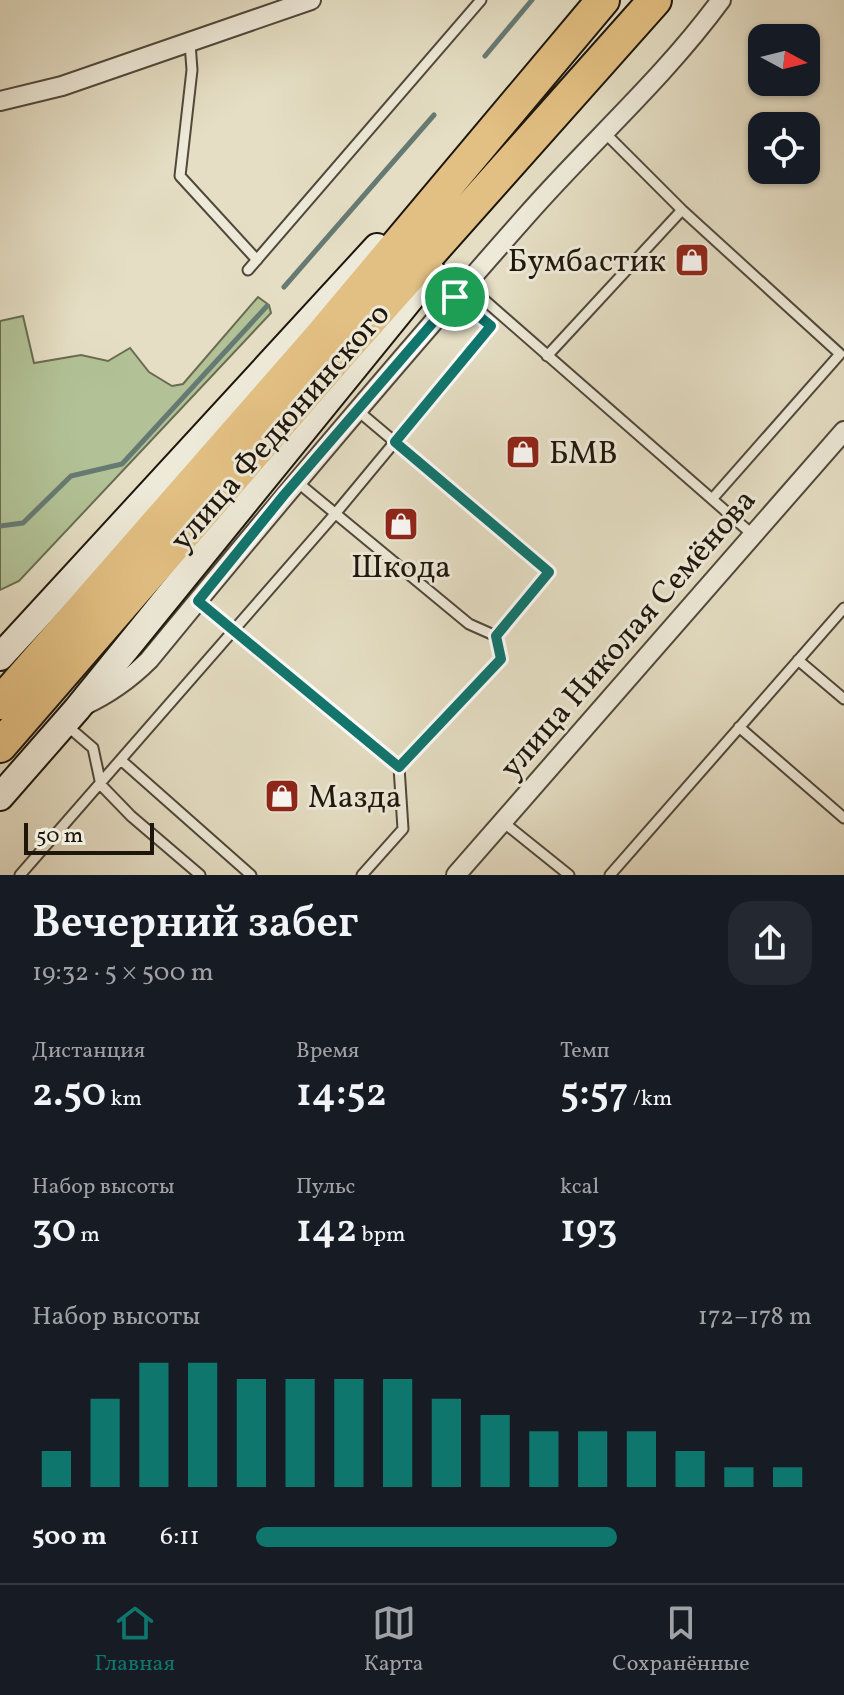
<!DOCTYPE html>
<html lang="ru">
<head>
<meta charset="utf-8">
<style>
  body { margin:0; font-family:Vollkorn,serif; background:#242831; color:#f1f3f6; height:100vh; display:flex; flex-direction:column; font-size:30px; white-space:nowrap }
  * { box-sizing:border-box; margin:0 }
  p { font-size:26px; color:#9ea1a6 }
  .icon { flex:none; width:44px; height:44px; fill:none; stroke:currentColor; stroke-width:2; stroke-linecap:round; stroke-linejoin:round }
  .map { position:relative; height:875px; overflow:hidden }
  .panel { display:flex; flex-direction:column; background:#171b24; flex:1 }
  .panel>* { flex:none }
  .needle { width:52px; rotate:97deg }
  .tools { position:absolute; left:748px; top:24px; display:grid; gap:16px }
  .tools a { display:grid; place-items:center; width:72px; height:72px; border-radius:16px; background:#171b24; box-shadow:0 2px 6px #0004; font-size:40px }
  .scale { position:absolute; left:24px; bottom:20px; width:130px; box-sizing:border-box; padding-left:8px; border:4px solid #1e160d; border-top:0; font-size:22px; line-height:28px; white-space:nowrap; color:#1e160d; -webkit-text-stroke:6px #eeead9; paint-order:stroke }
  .pin { position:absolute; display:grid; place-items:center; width:68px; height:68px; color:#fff; margin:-34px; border:4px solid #fff; border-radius:50%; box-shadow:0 2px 8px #0007 }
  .round { display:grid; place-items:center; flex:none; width:84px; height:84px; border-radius:24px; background:#242831 }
  .headline { display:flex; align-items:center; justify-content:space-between; height:136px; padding:0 32px }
  h1 { font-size:44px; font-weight:600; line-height:60px }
  .metrics { display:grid; grid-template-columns:repeat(3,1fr); gap:12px; height:136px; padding:8px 32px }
  .metrics div { display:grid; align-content:center }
  .metrics b { font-size:40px; font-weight:600 }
  .metrics small { font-size:22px; font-weight:400 }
  .metrics p { font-size:22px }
  .chart { height:224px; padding:16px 32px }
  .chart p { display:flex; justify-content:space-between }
  .chart svg { width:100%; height:144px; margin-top:8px; stroke:#0f766e; stroke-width:6 }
  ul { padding:0 32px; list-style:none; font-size:26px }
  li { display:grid; grid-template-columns:128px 96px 1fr; align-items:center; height:60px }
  li i { height:20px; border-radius:10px; background:#0f766e }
  .tab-bar { display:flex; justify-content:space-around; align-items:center; height:112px; border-top:2px solid #363941; background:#171b24; font-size:22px; color:#9ea1a6 }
  .tab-bar a { display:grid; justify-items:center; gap:4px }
  .tab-bar .on { color:#0f766e }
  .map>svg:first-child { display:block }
  .green { fill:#b2c296; stroke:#686c52; stroke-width:2 }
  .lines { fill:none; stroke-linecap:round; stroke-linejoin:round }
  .stream { stroke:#667a73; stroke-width:5 }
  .service-casing { stroke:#50483b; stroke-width:13 }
  .minor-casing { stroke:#50483b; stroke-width:22 }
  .secondary-casing { stroke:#1e160d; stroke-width:30 }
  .trunk-casing { stroke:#1e160d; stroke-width:36 }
  .service { stroke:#eeead9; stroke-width:9 }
  .minor { stroke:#eeead9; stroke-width:18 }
  .secondary { stroke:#eeead9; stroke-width:26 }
  .trunk { stroke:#e2bf82; stroke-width:32 }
  .route-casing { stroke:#fff; stroke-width:16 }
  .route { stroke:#0f766e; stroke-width:10 }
  .labels { text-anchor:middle; stroke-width:6; stroke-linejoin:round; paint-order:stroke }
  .poi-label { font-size:32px; fill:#1e160d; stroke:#eeead9; text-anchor:start }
  .street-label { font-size:32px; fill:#1e160d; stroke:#eeead9 }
</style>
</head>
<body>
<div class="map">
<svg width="844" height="875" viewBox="0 0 844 875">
  <rect width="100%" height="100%" fill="#e5dec4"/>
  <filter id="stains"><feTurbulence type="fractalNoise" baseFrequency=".0025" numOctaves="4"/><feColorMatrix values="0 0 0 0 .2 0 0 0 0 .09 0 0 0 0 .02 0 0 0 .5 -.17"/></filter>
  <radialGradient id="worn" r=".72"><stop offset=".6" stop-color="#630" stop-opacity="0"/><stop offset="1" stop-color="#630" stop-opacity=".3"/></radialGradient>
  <path class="green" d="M258 297 269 305 271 313 19 581 0 590V321L23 316 34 363 81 355 108 361 130 348 149 372 172 386 183 384Z"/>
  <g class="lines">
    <path class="stream" d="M485 56 532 0
      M284 287 434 115
      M0 526 23 523 71 476 122 464 267 306"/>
    <g class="service-casing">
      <path id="service" d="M190 43 192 70 180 176 257 260
        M605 133 682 210 840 354 713 498
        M248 270 481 0
        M466 284 753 535
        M547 356 682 210
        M357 410 549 572 496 636 501 659 399 767 403 829 362 875
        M296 481 469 624 496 636
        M198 601 399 767
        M798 660 844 699
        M65 724 93 748 101 785 131 816 200 875
        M739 727 844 818
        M122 761 251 875
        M503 822 569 875
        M20 875 335 514 491 326 455 297
        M610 875 844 608"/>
    </g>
    <g class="minor-casing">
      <path id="minor" d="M0 101 62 86 311 0
        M83 706C109 694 129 680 149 660 272 510 397 362 526 216 590 143 663 79 721 0
        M456 875 844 431"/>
    </g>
    <g class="secondary-casing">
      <path id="secondary" d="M0 657 377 247
        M0 797 77 709 432 272"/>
    </g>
    <g class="trunk-casing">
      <path id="trunk" d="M0 703 320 337 603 0
        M0 746 340 354 655 0"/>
    </g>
    <use href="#service" class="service"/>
    <use href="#minor" class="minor"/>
    <use href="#secondary" class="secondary"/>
    <use href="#trunk" class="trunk"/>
  </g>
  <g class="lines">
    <g class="route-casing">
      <path id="route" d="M455 297 491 326 395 442 549 572 496 636 501 659 399 767 198 601 284 495Z"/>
    </g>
    <use href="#route" class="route"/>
  </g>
  <defs>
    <g id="shop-square" transform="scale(1.8)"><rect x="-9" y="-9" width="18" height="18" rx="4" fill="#8f2418" stroke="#eeead9"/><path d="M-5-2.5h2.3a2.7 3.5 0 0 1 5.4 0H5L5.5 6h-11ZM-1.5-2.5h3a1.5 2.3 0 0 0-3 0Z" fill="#fff"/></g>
  </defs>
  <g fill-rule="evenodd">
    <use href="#shop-square" x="692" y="260"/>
    <use href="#shop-square" x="523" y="452"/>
    <use href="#shop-square" x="401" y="524"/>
    <use href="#shop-square" x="282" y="796"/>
  </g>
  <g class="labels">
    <g class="poi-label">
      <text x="666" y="271" text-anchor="end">Бумбастик</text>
      <text x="549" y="463">БМВ</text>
      <text x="401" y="577" text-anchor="middle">Шкода</text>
      <text x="308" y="807">Мазда</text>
    </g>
    <g class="street-label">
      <text transform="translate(279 426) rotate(-49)" y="11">улица Федюнинского</text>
      <text transform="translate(627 633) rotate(-49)" y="11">улица Николая Семёнова</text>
    </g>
  </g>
  <rect width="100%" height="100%" filter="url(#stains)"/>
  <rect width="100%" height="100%" fill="url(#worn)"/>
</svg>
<div class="tools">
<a><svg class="needle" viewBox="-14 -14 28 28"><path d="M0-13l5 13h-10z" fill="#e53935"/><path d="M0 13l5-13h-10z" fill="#9ea1a6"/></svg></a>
<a><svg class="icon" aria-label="locate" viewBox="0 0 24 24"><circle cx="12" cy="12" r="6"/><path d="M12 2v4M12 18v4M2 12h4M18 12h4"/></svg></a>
</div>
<div class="scale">50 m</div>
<div class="pin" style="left:455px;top:297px;background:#1e9e55"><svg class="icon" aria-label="arrive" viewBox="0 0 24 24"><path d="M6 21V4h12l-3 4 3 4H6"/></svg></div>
</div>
<section class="panel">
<div class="headline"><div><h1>Вечерний забег</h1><p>19:32 · 5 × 500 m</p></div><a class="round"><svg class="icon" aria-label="share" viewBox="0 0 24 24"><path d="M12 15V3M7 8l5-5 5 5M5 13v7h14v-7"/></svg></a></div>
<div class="metrics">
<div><p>Дистанция</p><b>2.50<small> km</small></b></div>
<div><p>Время</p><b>14:52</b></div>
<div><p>Темп</p><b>5:57<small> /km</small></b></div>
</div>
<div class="metrics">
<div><p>Набор высоты</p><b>30<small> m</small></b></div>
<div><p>Пульс</p><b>142<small> bpm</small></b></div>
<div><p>kcal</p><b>193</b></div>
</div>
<div class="chart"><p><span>Набор высоты</span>172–178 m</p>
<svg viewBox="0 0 160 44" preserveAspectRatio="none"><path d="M5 44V33M15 44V17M25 44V6M35 44V6M45 44V11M55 44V11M65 44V11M75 44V11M85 44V17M95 44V22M105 44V27M115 44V27M125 44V27M135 44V33M145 44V38M155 44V38"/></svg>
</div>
<ul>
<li><b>500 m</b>6:11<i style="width:65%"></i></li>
</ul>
</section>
<nav class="tab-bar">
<a class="on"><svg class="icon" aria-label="home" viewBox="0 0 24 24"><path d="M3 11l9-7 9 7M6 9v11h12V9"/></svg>Главная</a>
<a><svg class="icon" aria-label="map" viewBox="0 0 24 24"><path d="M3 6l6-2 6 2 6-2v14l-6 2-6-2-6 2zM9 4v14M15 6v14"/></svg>Карта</a>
<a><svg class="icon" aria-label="saved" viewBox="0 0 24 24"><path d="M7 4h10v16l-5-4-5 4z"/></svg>Сохранённые</a>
</nav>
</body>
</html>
